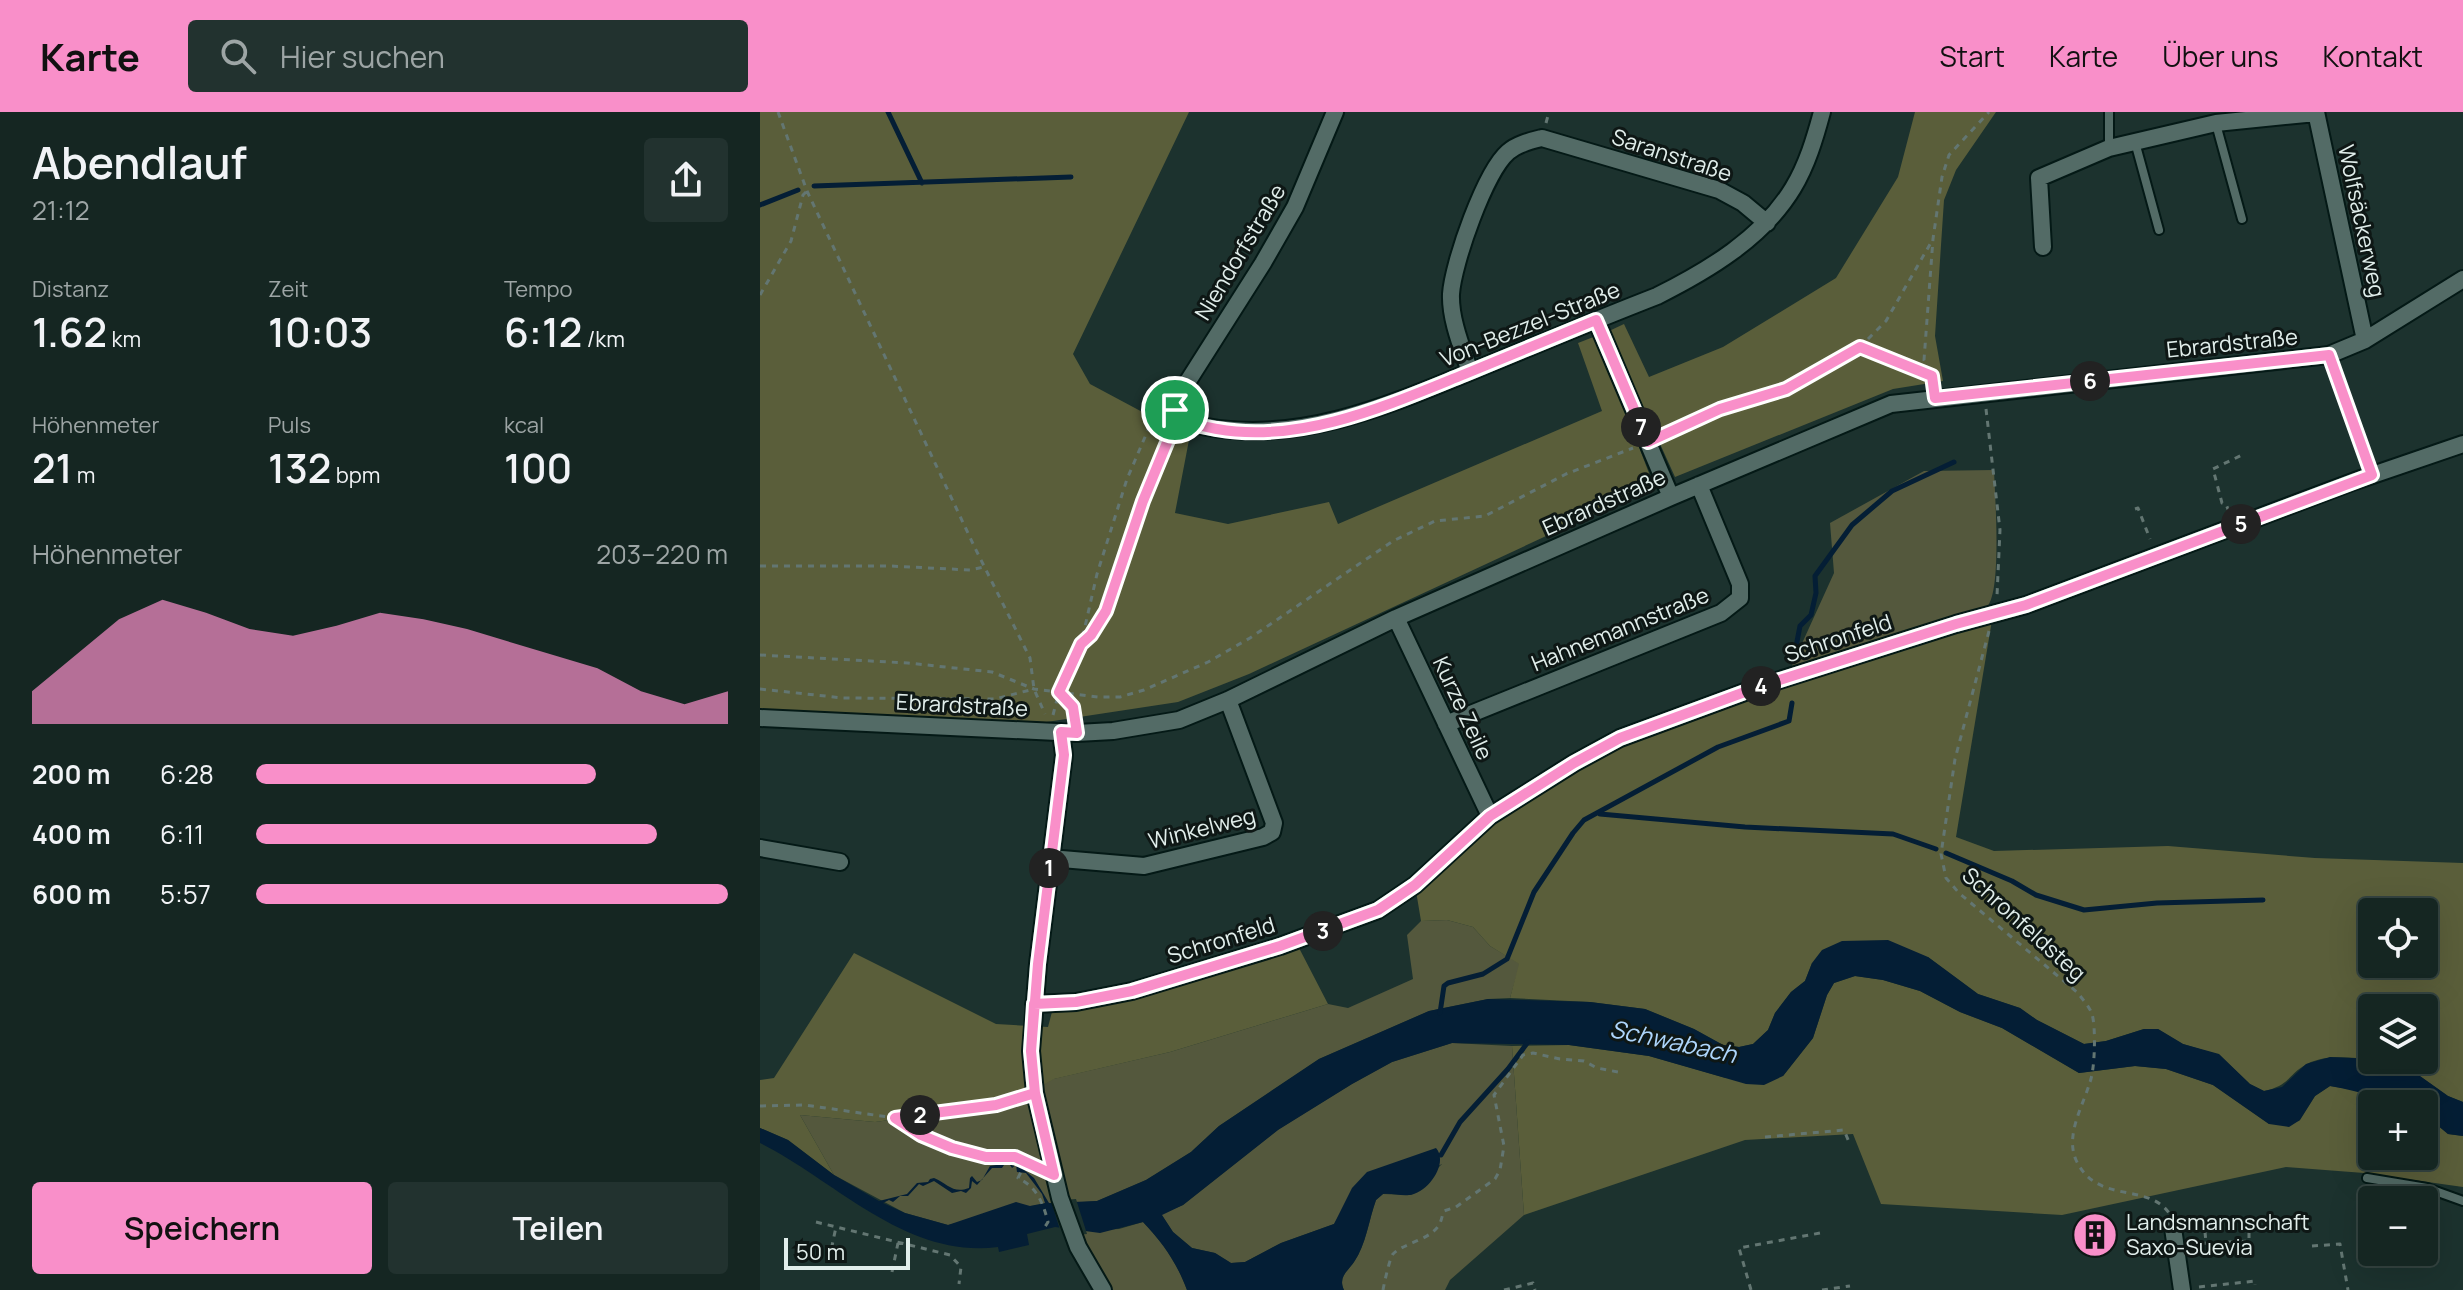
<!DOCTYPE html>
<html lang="de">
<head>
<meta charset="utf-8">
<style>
  body { margin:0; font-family:Manrope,sans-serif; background:#22322f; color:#f1f3f6; height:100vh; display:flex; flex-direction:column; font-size:30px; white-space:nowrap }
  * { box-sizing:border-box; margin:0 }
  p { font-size:26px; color:#9da5a5 }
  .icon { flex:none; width:44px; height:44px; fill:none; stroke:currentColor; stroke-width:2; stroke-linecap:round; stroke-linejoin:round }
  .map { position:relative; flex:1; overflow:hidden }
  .details { display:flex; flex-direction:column; background:#152622; width:760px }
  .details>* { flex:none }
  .fabs { position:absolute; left:1598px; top:786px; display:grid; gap:16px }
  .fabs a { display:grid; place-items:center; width:80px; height:80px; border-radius:8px; background:#152622; box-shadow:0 8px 32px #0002,0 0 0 2px #344340; font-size:40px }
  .scale { position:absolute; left:24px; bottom:20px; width:126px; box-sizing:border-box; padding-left:8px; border:4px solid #e1eeeb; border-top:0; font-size:22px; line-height:28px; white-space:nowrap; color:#e1eeeb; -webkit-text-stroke:6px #0e1715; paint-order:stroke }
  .pin { position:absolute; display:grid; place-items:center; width:68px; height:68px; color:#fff; margin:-34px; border:4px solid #fff; border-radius:50%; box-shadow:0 2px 8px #0007 }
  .km { position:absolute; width:40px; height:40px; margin:-20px; border-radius:50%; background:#222; color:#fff; font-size:22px; line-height:40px; text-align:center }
  .round { display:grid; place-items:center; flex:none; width:84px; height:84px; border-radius:8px; background:#22322f }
  .headline { display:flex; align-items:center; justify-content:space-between; height:136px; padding:0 32px }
  h1 { font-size:44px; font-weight:600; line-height:60px }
  .stats { display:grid; grid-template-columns:repeat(3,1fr); gap:12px; height:136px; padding:8px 32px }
  .stats div { display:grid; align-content:center }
  .stats b { font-size:40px; font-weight:600 }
  .stats small { font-size:22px; font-weight:400 }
  .stats p { font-size:22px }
  .chart { height:224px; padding:16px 32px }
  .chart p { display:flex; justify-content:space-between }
  .chart svg { width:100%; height:144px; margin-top:8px; fill:#f98fc9; opacity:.7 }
  .cta { display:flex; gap:16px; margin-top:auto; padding:16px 32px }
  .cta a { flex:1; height:92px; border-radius:8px; background:#f98fc9; color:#111; font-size:32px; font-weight:600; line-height:92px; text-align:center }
  .cta a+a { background:#22322f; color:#f1f3f6 }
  ul { padding:0 32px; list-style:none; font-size:26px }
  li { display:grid; grid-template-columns:128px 96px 1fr; align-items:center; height:60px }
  li i { height:20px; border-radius:10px; background:#f98fc9 }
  header { display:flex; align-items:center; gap:48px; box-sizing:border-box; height:112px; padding:0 40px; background:#f98fc9; color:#111 }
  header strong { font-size:38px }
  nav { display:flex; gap:44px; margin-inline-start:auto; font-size:28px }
  .search { width:560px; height:72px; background:#22322f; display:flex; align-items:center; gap:20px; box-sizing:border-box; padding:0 28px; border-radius:8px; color:#9da5a5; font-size:30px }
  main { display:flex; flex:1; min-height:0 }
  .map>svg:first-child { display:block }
  .green { fill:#54583d }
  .forest { fill:#5a5e3a; fill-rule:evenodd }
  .water { fill:#041e35; fill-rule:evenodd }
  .pier { fill:#1c322e }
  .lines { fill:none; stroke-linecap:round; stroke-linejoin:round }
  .stream { stroke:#041e35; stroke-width:5 }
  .lane-casing { stroke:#041916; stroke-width:12 }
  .street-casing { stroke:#041916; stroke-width:20 }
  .path { stroke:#637672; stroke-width:3; stroke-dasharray:6 6; stroke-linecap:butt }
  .lane { stroke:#536b66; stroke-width:8 }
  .street { stroke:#536b66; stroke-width:16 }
  .route-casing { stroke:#fff; stroke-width:16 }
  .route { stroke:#f98fc9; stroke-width:10 }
  .labels { text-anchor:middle; stroke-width:6; stroke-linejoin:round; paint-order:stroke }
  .street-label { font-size:22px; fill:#e1eeeb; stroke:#0e1715 }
  .poi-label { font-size:22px; fill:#e1eeeb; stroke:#0e1715; text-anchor:start }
  .water-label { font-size:24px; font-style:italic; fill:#add5fb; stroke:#0e1715 }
</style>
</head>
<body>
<header>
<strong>Karte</strong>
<div class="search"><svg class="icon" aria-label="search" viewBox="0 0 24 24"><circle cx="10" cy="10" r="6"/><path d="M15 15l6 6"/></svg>Hier suchen</div>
<nav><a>Start</a><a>Karte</a><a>Über uns</a><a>Kontakt</a></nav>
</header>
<main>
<section class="details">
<div class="headline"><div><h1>Abendlauf</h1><p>21:12</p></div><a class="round"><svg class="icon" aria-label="share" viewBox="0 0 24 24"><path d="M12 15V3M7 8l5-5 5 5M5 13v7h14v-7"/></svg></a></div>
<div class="stats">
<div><p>Distanz</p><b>1.62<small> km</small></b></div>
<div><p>Zeit</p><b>10:03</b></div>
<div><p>Tempo</p><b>6:12<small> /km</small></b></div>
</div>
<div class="stats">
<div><p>Höhenmeter</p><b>21<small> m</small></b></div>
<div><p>Puls</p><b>132<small> bpm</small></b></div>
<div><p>kcal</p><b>100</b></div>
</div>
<div class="chart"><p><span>Höhenmeter</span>203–220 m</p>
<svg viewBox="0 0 160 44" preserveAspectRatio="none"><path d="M0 44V34L10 23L20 12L30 6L40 10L50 15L60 17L70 14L80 10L90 12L100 15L110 19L120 23L130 27L140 34L150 38L160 34V44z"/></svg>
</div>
<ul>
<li><b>200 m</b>6:28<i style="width:72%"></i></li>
<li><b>400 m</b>6:11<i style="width:85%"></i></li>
<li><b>600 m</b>5:57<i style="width:100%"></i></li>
</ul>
<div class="cta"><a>Speichern</a><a>Teilen</a></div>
</section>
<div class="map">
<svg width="1703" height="1178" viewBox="0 0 1703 1178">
  <rect width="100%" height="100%" fill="#1c322e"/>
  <path class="green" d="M1234 358C1235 384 1242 479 1227 495L1029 560 1074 461 1070 411 1164 359Z
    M687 808 713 815 730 834 760 852 750 886 728 887 669 899 559 947 459 1014 431 1040 386 1068 337 1089 270 1094 188 1113 145 1101 74 1063 40 1003 115 1010 236 993 261 986 293 967 410 940 568 892 588 896 653 867 647 823 661 809Z
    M692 931 752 934 764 1103 690 1168 685 1178H584C578 1165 587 1160 594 1150 606 1133 609 1107 616 1088L623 1082 651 1083 682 1052 580 1102 574 1112 521 1131 485 1150 471 1151 455 1141 432 1136 413 1120 401 1102 423 1093 519 1017 592 972 632 950Z
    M383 1110C403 1131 417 1151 427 1178H345L310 1119 359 1117Z"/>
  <path class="forest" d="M0 0H429L313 242 330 272 388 303 400 319 429 328 415 401 468 412 569 390 578 412 842 299 818 231 836 224 894 374 489 562 418 590 280 611 133 609 0 600Z
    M1155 0H1236L1196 58 1184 88 1175 224 1183 269 1133 277 915 365 849 219 864 212 889 265 963 235 1076 166 1138 65Z
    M1233 502 1196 725 1234 739 1408 734 1555 746 1703 751V990L1688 984 1650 957 1627 948H1664V896H1612V947C1590 946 1567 942 1547 952 1528 962 1531 973 1504 979L1490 972 1459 943 1423 932 1398 917H1384L1346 929 1324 932 1277 908 1260 896 1218 882 1168 845 1052 851 1045 869 1031 880 1015 901 1008 918 993 932 979 935 963 933 934 917 885 897 830 890 750 886 759 852 730 834 713 815 687 808 661 809 655 773 730 704 919 603ZM1612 800H1664V852H1612Z
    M538 834 568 892 410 940 294 967 261 986 236 993 115 1010 40 1003 74 1063 28 1028 0 1016V968L14 966 94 841 236 912 288 915 293 896Z
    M1095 864 1123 868 1160 879 1200 900 1242 916 1319 961 1375 954 1406 957 1453 973 1509 1012 1539 1009 1555 984 1570 974 1602 979 1641 992H1612V1044H1664V1002L1688 1022 1703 1024V1075L1604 1061 1526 1055 1302 1103 1121 1092 1093 1022 985 1028 764 1103 752 934 809 933 889 944 966 966 1023 964 1053 926 1067 883 1074 871Z"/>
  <path class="water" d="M1128 828 1168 845 1218 882 1260 896 1277 908 1324 932 1346 929 1384 917H1398L1423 932 1459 942 1490 972 1504 979 1522 975 1546 952 1570 945 1612 947 1627 948 1650 957 1688 984 1703 990V1024L1688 1022 1664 1002V992C1632 992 1602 979 1570 974L1555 984 1540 1008 1529 1015 1509 1012 1453 973 1406 957 1375 954 1319 961 1242 916 1200 900 1160 879 1123 868 1095 864 1074 871 1067 883 1053 926 1023 964 1004 973 986 972 889 944 809 933 692 931 632 950 592 972 518 1018 423 1093 402 1103 413 1120 432 1136 455 1141 471 1151 485 1150 521 1131 574 1112 592 1076 607 1060 676 1036C689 1051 668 1081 649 1083 641 1084 632 1081 623 1082L616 1088C609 1107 606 1133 594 1150 587 1160 578 1165 584 1178H427C417 1151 403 1131 383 1110L340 1121 295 1115 267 1122 269 1133 239 1140 238 1135C146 1147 76 1069 0 1031V1016L28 1028 74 1063 119 1089 147 1082 157 1071 168 1070 170 1067 174 1066C188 1072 193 1082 209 1076L210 1066 212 1064 217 1070 222 1068 230 1054 249 1051 253 1054 258 1053 274 1066 289 1091 337 1089 386 1068 431 1040 459 1014 559 947 669 899 728 887 830 890 885 897 934 917 963 933 979 935 993 932 1008 918 1015 901 1031 880 1045 869 1052 851 1062 838 1082 829ZM244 1053H250L252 1056 256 1053 257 1060 266 1061 282 1082 285 1091 270 1094 256 1090 188 1113 145 1101 123 1091 129 1088 133 1090 140 1084H148L159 1072 163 1074 174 1069 192 1081 201 1079 206 1081 211 1076 212 1069 217 1073 232 1056H242Z"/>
  <path class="pier" d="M316 1087 327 1122 318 1123 301 1121 291 1089Z"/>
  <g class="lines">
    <path class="stream" d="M128 0 162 71
      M54 74 311 65
      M0 93 38 78
      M1034 545 1040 514 1051 503 1056 481 1055 464 1092 413 1132 379 1194 350
      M840 702 985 715 1133 722 1176 737
      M1186 741 1252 769 1276 783 1324 798 1397 791 1503 788
      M680 901 684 874 688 871 723 862 747 847 774 780 813 721 824 708 958 635 1029 609 1032 591
      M681 1043 700 1010 748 957 768 930"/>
    <g class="lane-casing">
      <path id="lane" d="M1456 12 1482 107
        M1375 30 1399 118
        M1349 36V0
        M1607 1066 1667 1076 1703 1089"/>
    </g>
    <g class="street-casing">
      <path id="street" d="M575 0 535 95 503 151 416 288C414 307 430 312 447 315 544 332 634 291 722 255 780 231 838 207 897 184 947 159 1003 126 1033 76 1047 53 1055 26 1062 0
        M1556 0 1605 228
        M1283 135 1279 66 1349 36 1456 11 1556 1
        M836 208 911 385
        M710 260C702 236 690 207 691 182 693 151 725 60 748 40 757 32 770 29 782 26L959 78 983 91 1007 111
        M636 506 730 704
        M0 606 317 621 353 619 419 608 468 588 636 506 911 385 1131 292 1569 243 1605 228 1703 167
        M686 612 961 501 980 486V472L939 373
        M301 620 304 643 278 852 271 939 275 981 300 1086 318 1135 343 1178
        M0 736 80 750
        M290 746 384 754 503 725 512 720 514 711 468 588
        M274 892 316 890 372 879 520 834 618 798 655 773 730 704 814 651 860 626 1001 574 1196 512 1266 493 1595 369 1703 332
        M1413 1116 1422 1178"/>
    </g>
    <path class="path" d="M18 0 47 79 215 436 270 546 274 577 285 602
      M786 11 789 0
      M0 183 31 129 43 83 47 79
      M1102 236 1172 264
      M1573 257 1606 348
      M1173 271 1164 248 1173 127 1182 65 1189 43 1229 0
      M1226 297 1240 418 1237 484
      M903 323 960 297 1026 277 1100 235 1126 209 1173 127
      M1375 397 1378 396 1390 427
      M1469 400 1466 392 1462 391 1453 357 1482 343
      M0 454H130L210 458 224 455
      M1229 519 1195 647 1181 742 1186 766 1199 781 1318 881C1323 888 1329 894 1332 902 1336 915 1335 957 1330 970 1323 994 1305 1023 1316 1048 1337 1093 1387 1070 1409 1101
      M321 532C356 502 367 435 382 392 391 367 403 342 413 317
      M0 543 148 551 232 560 274 577 338 585H360L384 578 448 550 490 526 633 429 675 409 725 404 806 362 873 336
      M0 577 83 586 235 587 274 577
      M299 580 313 595 314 603
      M293 603 299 580 321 532 337 462 367 367 391 311 401 305
      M0 994 45 993 135 1006 195 1000 261 986
      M135 1006C161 1023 190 1040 221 1044 242 1047 257 1044 276 1054
      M1005 1025 1084 1018 1089 1030
      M266 1050 258 1066C277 1075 283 1091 288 1110L283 1118
      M56 1110 190 1143 201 1155 199 1172
      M1445 1120 1446 1131
      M1432 1132 1489 1129V1118
      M1552 1134 1580 1132 1588 1178
      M69 1148 76 1115
      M132 1160 138 1131
      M1439 1175 1495 1169V1173
      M623 1178C624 1172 630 1145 633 1142 645 1130 672 1128 680 1111 682 1107 682 1103 684 1099L696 1095 735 1067 740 1058 744 1034 734 983 763 943 773 941 800 947 824 949 837 956 858 960
      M744 1178 773 1171 775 1178
      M991 1178 979 1136 1060 1121
      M1062 1178 1090 1174"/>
    <use href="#lane" class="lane"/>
    <use href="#street" class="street"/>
  </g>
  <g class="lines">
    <g class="route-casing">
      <path id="route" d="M415 298 413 316 383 389 346 499 331 523 321 532 299 580 313 595 317 621 301 620 304 643 278 852 271 939 275 981 294 1063 255 1045H226L192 1036 161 1023 135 1006 236 993 275 981 271 939 274 892 316 890 372 879 520 834 618 798 655 773 730 704 814 651 860 626 1001 574 1196 512 1266 493 1612 363 1569 243 1175 286 1172 264 1100 235 1026 277 960 297 888 330 836 208C792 226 749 244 705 262 628 293 542 332 457 317 441 314 424 312 415 298"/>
    </g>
    <use href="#route" class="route"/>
  </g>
  <defs>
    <g id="building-disc" transform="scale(2.3)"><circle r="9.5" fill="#f98fc9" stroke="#0e1715"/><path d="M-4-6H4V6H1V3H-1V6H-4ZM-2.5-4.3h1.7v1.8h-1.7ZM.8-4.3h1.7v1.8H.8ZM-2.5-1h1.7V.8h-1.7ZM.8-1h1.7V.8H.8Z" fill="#111"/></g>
  </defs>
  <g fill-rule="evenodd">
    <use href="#building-disc" x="1335" y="1123"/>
  </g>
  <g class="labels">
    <g class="street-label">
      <text transform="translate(912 43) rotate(18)" y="8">Saranstraße</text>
      <text transform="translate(1602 109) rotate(78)" y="8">Wolfsäckerweg</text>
      <text transform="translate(480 140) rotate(-59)" y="8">Niendorfstraße</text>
      <text transform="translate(770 212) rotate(-22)" y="8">Von-Bezzel-Straße</text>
      <text transform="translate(1472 231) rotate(-6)" y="8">Ebrardstraße</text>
      <text transform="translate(844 390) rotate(-24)" y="8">Ebrardstraße</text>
      <text transform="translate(860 517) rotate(-22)" y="8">Hahnemannstraße</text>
      <text transform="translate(1078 526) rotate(-18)" y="8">Schronfeld</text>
      <text transform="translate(202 593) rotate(3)" y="8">Ebrardstraße</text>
      <text transform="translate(703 596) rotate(65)" y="8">Kurze Zeile</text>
      <text transform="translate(442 716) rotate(-14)" y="8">Winkelweg</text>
      <text transform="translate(1264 812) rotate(42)" y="8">Schronfeldsteg</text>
      <text transform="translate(461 828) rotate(-17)" y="8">Schronfeld</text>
    </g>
    <g class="poi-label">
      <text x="1366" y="1118">Landsmannschaft<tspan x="1366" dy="25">Saxo-Suevia</tspan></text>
    </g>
    <g class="water-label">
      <text transform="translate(913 930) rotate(12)" y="8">Schwabach</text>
    </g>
  </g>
</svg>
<div class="fabs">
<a><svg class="icon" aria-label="locate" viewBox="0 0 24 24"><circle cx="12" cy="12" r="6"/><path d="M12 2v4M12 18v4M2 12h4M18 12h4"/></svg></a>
<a><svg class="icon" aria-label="layers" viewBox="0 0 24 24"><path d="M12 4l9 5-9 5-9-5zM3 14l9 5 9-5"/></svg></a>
<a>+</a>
<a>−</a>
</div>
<div class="scale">50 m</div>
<div class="pin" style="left:415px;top:298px;background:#1e9e55"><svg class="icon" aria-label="arrive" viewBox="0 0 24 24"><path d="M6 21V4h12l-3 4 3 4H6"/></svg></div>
<b class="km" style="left:289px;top:756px">1</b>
<b class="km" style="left:160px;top:1003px">2</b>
<b class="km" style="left:563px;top:819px">3</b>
<b class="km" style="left:1001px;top:574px">4</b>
<b class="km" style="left:1481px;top:412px">5</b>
<b class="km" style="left:1330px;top:269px">6</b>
<b class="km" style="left:881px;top:315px">7</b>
</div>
</main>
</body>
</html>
